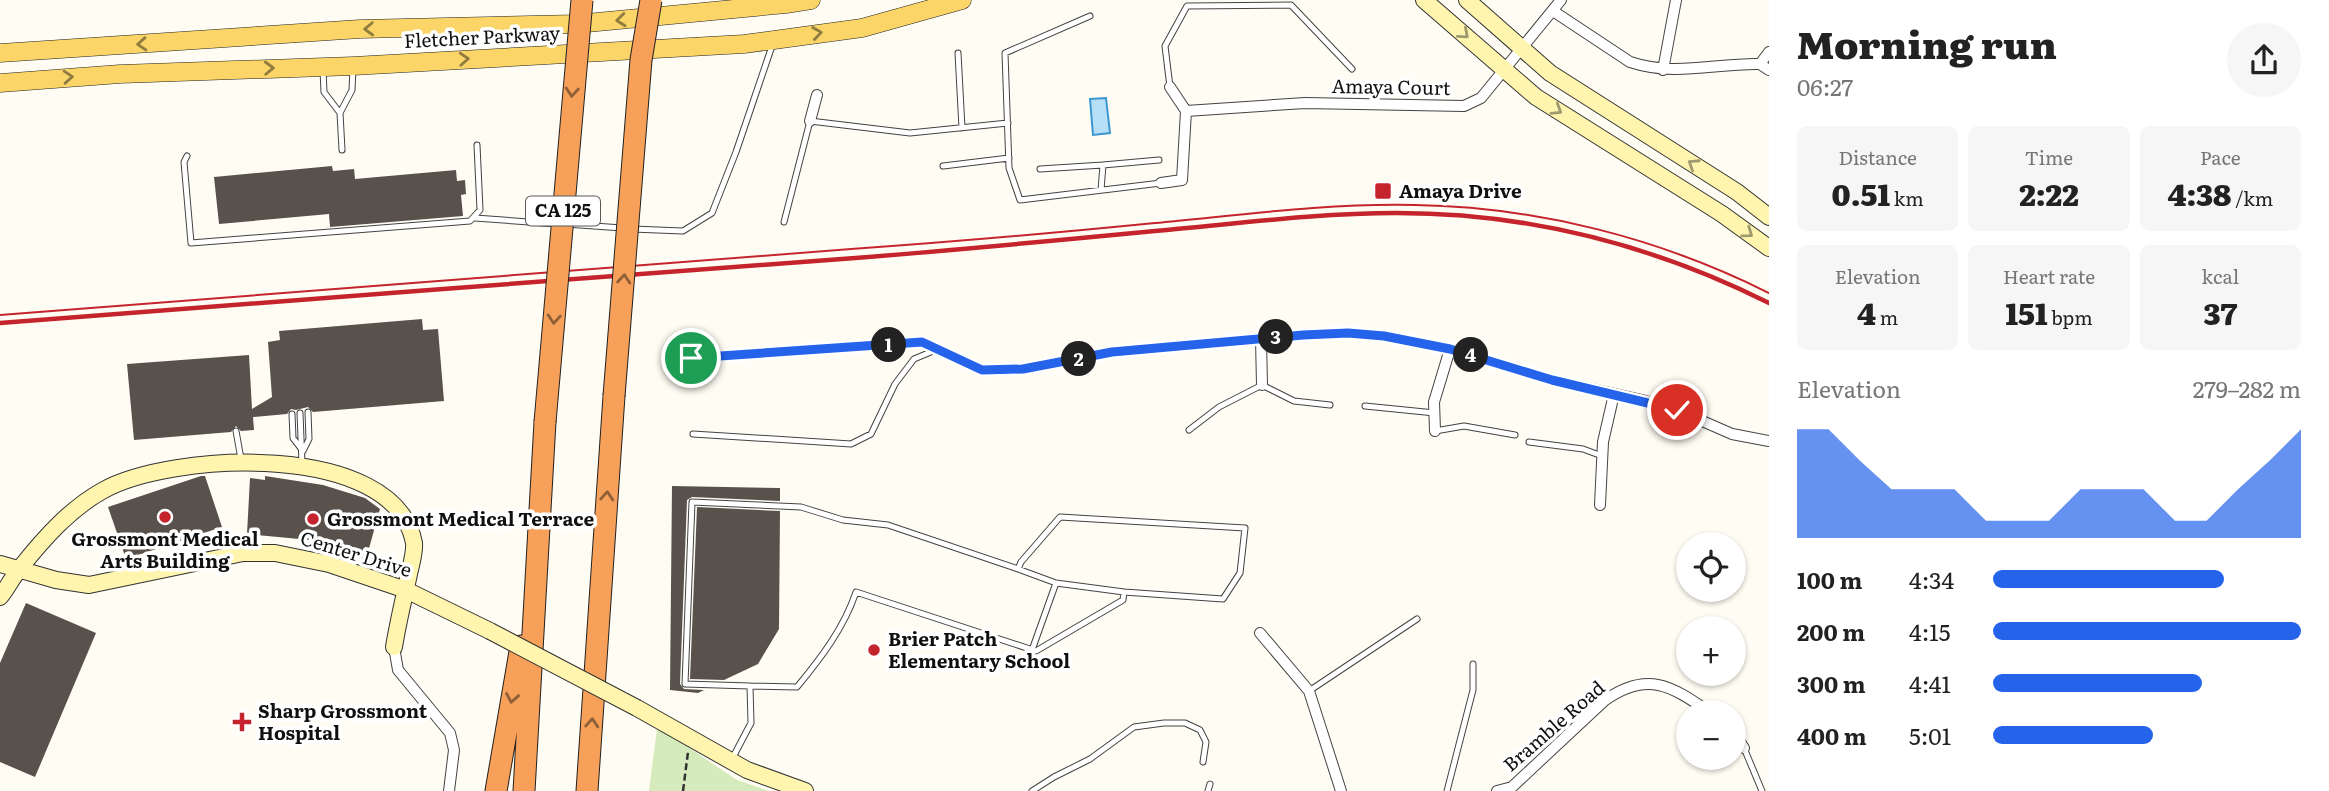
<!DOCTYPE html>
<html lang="en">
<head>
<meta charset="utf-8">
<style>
  body { margin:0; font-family:Literata,serif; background:#f6f6f6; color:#222; height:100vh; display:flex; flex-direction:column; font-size:26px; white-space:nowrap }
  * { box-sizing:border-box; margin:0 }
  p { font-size:23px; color:#767676 }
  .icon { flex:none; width:38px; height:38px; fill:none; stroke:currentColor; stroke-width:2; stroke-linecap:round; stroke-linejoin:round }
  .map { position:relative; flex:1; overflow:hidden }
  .side { display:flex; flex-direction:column; background:#fff; width:560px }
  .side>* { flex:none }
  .buttons { position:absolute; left:1676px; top:532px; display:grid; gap:14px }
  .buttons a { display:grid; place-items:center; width:70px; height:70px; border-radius:50%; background:#fff; box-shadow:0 2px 5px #0004; font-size:35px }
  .pin { position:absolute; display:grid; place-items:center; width:60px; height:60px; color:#fff; margin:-30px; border:4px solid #fff; border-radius:50%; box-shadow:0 2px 7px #0007 }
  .km { position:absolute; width:35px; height:35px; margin:-18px; border-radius:50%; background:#222; color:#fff; font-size:19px; line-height:35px; text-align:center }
  .round { display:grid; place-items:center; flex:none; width:74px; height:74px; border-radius:37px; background:#f6f6f6 }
  .headline { display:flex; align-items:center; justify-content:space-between; height:119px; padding:0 28px }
  h1 { font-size:38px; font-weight:800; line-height:52px }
  .metrics { display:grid; grid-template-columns:repeat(3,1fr); gap:10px; height:119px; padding:7px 28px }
  .metrics div { display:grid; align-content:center; border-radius:10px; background:#f6f6f6; text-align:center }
  .metrics b { font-size:30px; font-weight:800 }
  .metrics small { font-size:19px; font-weight:400 }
  .metrics p { font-size:19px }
  .chart { height:196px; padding:14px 28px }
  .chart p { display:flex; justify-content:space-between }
  .chart svg { width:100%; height:126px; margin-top:7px; fill:#2563eb; opacity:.7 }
  ul { padding:0 28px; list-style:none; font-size:23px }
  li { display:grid; grid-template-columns:112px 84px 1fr; align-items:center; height:52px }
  li i { height:18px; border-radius:9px; background:#2563eb }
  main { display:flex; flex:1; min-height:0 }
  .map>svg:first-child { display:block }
  .green { fill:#d5ebbb }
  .water { fill:#b7e0f8; stroke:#3c97d1; stroke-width:2 }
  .building { fill:#59514c }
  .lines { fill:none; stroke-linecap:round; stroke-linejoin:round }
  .lane-casing { stroke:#434343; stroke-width:7 }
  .street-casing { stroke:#434343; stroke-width:12 }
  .secondary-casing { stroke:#323232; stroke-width:18 }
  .primary-casing { stroke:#212121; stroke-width:19 }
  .highway-casing { stroke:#212121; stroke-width:23 }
  .path { stroke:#323232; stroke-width:2.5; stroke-dasharray:7 3.5; stroke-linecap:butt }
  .lane { stroke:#fff; stroke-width:5 }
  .street { stroke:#fff; stroke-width:10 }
  .secondary { stroke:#fff5ae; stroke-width:16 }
  .primary { stroke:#fbd567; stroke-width:18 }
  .highway { stroke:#f7a059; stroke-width:21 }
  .tram { stroke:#c5242d; stroke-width:2 }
  .rail { stroke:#c5242d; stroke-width:4.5 }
  .secondary-bridge-casing { stroke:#323232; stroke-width:18; stroke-linecap:butt }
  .highway-bridge-casing { stroke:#212121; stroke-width:23; stroke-linecap:butt }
  .secondary-bridge { stroke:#fff5ae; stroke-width:16 }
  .highway-bridge { stroke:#f7a059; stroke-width:21 }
  .oneway { stroke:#917c40 }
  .oneway2 { stroke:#9f996f }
  .oneway3 { stroke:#8f5f38 }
  .route-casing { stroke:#fff; stroke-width:14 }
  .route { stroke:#2563eb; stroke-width:9 }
  .poi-dot { fill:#c5242d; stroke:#fff; stroke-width:2.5 }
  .labels { text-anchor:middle; stroke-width:7; stroke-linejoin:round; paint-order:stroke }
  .shield { fill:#fff; stroke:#585858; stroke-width:2 }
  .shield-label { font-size:18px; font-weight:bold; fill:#101010 }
  .street-label { font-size:19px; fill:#101010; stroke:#fff }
  .poi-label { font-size:19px; font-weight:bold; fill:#101010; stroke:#fff; text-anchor:start }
</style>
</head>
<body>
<main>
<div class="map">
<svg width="1769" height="791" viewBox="0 0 1769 791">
  <rect width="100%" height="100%" fill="#fffdf3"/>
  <path class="green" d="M657 729 676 739 737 780 769 791H649Z"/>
  <path class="water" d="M1106 98 1110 133 1093 135 1090 99Z"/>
  <path class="building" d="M332 166 333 171 354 169 355 179 456 170 457 181 465 180 466 194 461 195 463 216 330 227 329 214 219 224 214 177Z
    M422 319 423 330 438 329 444 401 313 412 308 407 296 410 291 409 287 414 253 417 254 430 241 431 236 426 231 432 134 440 127 364 249 355 252 409 272 397 268 342 280 340 279 331Z
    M201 476H205L222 527 126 559 108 507Z
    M265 476 323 485 365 498 380 509 366 559 310 540 247 534 250 478 265 480Z
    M672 486 780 488V501L692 497 687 500 680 684 684 689 704 690 698 693 670 690Z
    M697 507 780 511 779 629 758 664 724 680 690 679Z
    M26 603 96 633 35 777 0 762V663Z"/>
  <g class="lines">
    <g class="lane-casing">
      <path id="lane" d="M1090 16 1005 53 1009 168 1020 200 1161 183
        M958 53 962 128
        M323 70 324 92 340 113 352 90 353 69
        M1170 87 1165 46 1187 6 1291 5 1352 69
        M340 113 342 150
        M187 156 184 162 191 243 470 221 480 210 477 145
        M943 166 1009 158
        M1040 169 1103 165
        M1101 190 1103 165 1159 160
        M475 218 556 224
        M784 222 810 121 910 133 1008 123
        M566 224 622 228
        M632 229 683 231 712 213 736 152 772 46
        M691 358 922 342 982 370
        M1365 406 1435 413
        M300 413 302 464
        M292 414 293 438 303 451
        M1189 430 1219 407 1262 385 1294 401 1330 405
        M236 431 241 459
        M1435 431 1464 426 1515 435
        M693 434 851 444 871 434 895 384 914 359 938 349
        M1529 442 1583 449 1602 456
        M303 451 309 439 308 412
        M1056 583 1124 592
        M750 686 685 684 692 502 801 507 843 520 888 525 1018 569
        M1309 691 1417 619
        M1744 748 1762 791
        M732 759 751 723 750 686 797 687C821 658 844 628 856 592L1036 651 1123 600 1124 592 1223 599 1240 573 1245 528 1060 517 1021 562 1018 569 1056 583 1032 650
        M1032 791 1054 777 1090 759 1134 727 1164 723H1185L1200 730 1206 742 1203 762
        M1208 791 1210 784
        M1447 791 1473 690V664"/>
    </g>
    <g class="street-casing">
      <path id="street" d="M1553 11 1630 62C1676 77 1714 63 1760 64L1769 70
        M1760 64 1769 52
        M1663 70 1676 0
        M1170 87 1186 111 1305 103 1464 106 1481 98 1561 0
        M810 121 817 95
        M1161 183 1182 180 1186 111
        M1261 339 1262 385
        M982 370 1023 369 1112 352 1303 335 1348 333 1384 336 1450 349 1552 380 1642 400 1677 410 1732 434 1769 441
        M1435 431 1434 402 1450 349
        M1600 505 1603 442 1614 394
        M1260 633 1309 691 1341 791
        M394 647 398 670 450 733 454 750 449 791
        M1734 733 1744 748
        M1497 791 1512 787 1604 701C1647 670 1672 686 1709 712"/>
    </g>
    <g class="secondary-casing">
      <path id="secondary" d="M1424 0 1536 97 1722 214 1769 248
        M1467 0 1550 73 1737 192 1769 217
        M0 564 56 580 89 585 243 553H275L329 564 406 590 490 631
        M0 597C8 587 13 576 21 567 44 538 70 509 102 491 170 452 395 440 414 543 415 552 411 565 409 574 404 598 398 622 394 647
        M637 708 747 770 805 791"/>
    </g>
    <g class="primary-casing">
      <path id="primary" d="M0 53 360 29 576 24 786 4 811 0
        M0 83 120 74 353 66 744 44 862 28 962 0"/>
    </g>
    <g class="highway-casing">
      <path id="highway" d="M496 791 521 646
        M524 791 545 422
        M587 791 614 396"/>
    </g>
    <path class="path" d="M683 791 688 752"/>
    <use href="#lane" class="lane"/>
    <use href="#street" class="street"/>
    <use href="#secondary" class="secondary"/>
    <use href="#primary" class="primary"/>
    <use href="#highway" class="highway"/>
    <path class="tram" d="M0 315C284 293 567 271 851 249 952 242 1054 233 1155 223 1241 215 1328 203 1415 205 1538 207 1659 238 1769 293"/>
    <path class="rail" d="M0 323C281 301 561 280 842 259 946 251 1051 241 1155 231 1235 224 1316 213 1397 213 1527 213 1653 245 1769 303"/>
    <g class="secondary-bridge-casing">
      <path id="secondary-bridge" d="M490 631 637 708"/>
    </g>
    <g class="highway-bridge-casing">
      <path id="highway-bridge" d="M614 396 641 60 651 0
        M545 422 582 0"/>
    </g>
    <use href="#secondary-bridge" class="secondary-bridge"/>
    <use href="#highway-bridge" class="highway-bridge"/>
  </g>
  <defs><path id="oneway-chevron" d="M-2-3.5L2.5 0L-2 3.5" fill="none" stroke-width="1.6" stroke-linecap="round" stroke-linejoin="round" transform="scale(1.75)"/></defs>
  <g class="oneway">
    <use href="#oneway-chevron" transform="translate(621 20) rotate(174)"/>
    <use href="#oneway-chevron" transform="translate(369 29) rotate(178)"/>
    <use href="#oneway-chevron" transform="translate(817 33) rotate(-8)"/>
    <use href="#oneway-chevron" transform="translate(142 44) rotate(176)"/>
    <use href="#oneway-chevron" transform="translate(464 59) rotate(-3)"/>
    <use href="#oneway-chevron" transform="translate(269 68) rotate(-2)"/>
    <use href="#oneway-chevron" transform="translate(68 77) rotate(-4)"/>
  </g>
  <g class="oneway2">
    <use href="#oneway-chevron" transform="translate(1464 34) rotate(41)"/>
    <use href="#oneway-chevron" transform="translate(1557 110) rotate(32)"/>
    <use href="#oneway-chevron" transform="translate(1693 164) rotate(-147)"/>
    <use href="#oneway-chevron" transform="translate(1748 233) rotate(36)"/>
  </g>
  <g class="oneway3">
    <use href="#oneway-chevron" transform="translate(572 92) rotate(95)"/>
    <use href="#oneway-chevron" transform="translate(624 279) rotate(-85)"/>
    <use href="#oneway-chevron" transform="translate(554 319) rotate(95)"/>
    <use href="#oneway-chevron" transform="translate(607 496) rotate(-86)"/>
    <use href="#oneway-chevron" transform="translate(512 698) rotate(100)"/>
    <use href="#oneway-chevron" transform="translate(592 723) rotate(-86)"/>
  </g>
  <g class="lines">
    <g class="route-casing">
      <path id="route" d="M691 358 922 342 982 370 1023 369 1112 352 1303 335 1348 333 1384 336 1450 349 1552 380 1677 410"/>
    </g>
    <use href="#route" class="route"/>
  </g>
  <g class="poi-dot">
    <rect x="1374" y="182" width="18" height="18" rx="3.5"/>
    <circle cx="165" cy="517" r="7"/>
    <circle cx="313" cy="519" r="7"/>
    <circle cx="874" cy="650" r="7"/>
    <path d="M238.5 711.5h7v7h7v7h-7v7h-7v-7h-7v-7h7z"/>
  </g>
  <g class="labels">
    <rect class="shield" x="526" y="196.5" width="74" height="29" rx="5"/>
    <g class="shield-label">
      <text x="563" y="217">CA 125</text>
    </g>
    <g class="street-label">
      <text transform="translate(482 37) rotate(-3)" y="7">Fletcher Parkway</text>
      <text transform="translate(1391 87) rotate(1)" y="7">Amaya Court</text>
      <text transform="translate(356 554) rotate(17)" y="7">Center Drive</text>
      <text transform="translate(1554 726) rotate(-41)" y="7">Bramble Road</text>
    </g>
    <g class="poi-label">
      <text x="1399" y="198">Amaya Drive</text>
      <text x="327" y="526">Grossmont Medical Terrace</text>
      <text x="165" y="546" text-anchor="middle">Grossmont Medical<tspan x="165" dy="22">Arts Building</tspan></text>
      <text x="888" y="646">Brier Patch<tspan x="888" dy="22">Elementary School</tspan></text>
      <text x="258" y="718">Sharp Grossmont<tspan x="258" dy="22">Hospital</tspan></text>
    </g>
  </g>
</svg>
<div class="buttons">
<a><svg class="icon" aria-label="locate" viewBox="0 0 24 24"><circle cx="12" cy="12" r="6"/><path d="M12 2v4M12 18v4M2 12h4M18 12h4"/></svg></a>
<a>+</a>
<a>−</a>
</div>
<div class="pin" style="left:691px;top:358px;background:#1e9e55"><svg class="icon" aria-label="arrive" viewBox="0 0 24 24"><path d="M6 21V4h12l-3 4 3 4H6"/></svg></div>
<div class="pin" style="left:1677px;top:410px;background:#d93025"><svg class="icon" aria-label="check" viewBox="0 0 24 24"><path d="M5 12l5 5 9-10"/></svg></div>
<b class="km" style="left:889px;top:345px">1</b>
<b class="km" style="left:1079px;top:359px">2</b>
<b class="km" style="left:1276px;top:337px">3</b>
<b class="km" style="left:1471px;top:355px">4</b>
</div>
<section class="side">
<div class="headline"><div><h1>Morning run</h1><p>06:27</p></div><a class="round"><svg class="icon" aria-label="share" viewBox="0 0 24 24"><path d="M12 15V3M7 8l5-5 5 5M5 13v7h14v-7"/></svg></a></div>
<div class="metrics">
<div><p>Distance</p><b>0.51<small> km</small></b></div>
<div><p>Time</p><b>2:22</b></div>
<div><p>Pace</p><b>4:38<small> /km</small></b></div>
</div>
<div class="metrics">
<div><p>Elevation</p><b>4<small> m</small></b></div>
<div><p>Heart rate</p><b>151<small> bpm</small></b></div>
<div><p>kcal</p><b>37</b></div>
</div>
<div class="chart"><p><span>Elevation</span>279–282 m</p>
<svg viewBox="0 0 160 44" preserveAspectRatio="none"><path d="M0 44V6L10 6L20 17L30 27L40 27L50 27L60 38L70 38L80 38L90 27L100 27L110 27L120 38L130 38L140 27L150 17L160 6V44z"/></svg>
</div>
<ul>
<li><b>100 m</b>4:34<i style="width:75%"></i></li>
<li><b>200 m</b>4:15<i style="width:100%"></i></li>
<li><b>300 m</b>4:41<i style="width:68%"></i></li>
<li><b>400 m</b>5:01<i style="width:52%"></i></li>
</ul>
</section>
</main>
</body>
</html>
